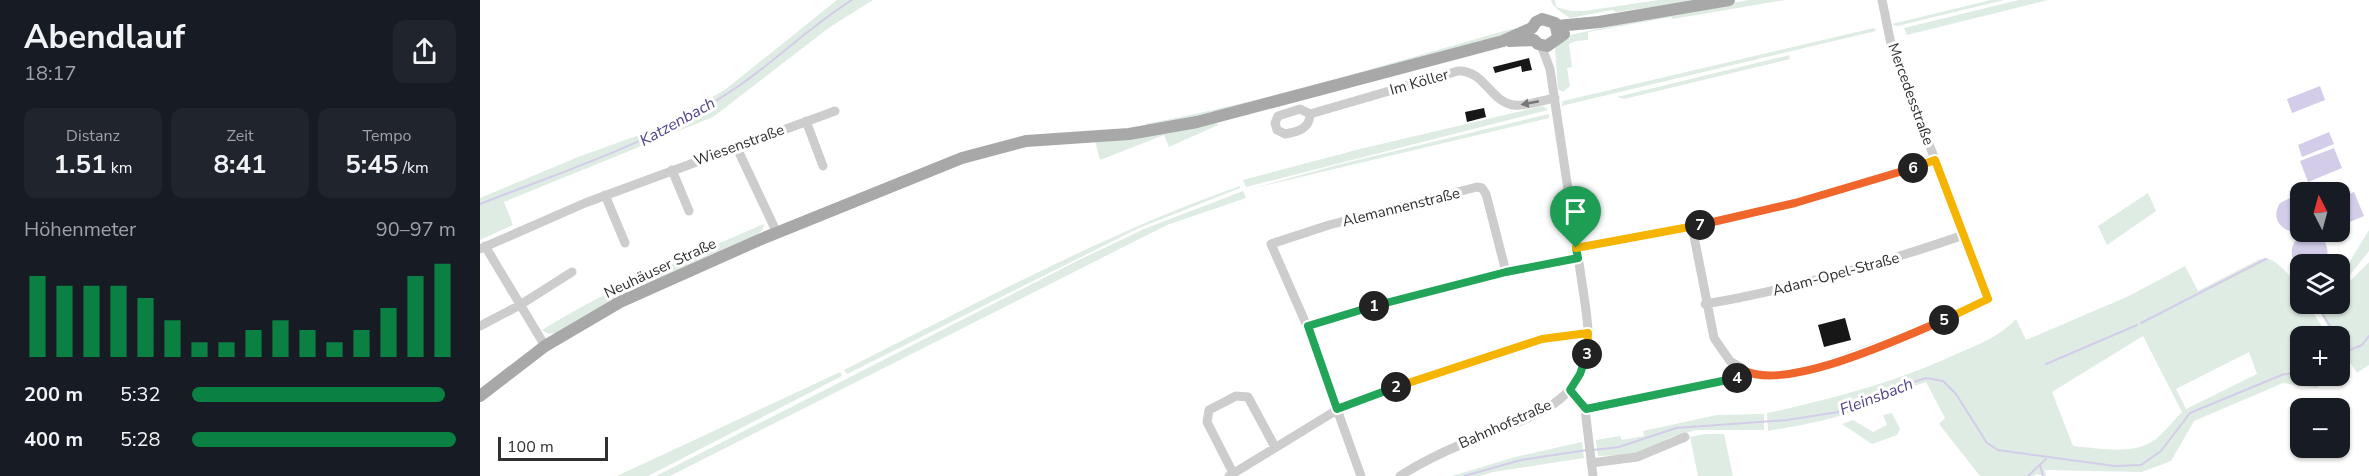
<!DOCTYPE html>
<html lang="de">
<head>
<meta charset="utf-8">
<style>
  body { margin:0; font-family:"Nunito Sans",sans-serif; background:#20242c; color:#f1f3f6; height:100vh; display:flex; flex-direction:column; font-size:22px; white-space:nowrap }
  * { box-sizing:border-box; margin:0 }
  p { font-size:20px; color:#9ea1a6 }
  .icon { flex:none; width:33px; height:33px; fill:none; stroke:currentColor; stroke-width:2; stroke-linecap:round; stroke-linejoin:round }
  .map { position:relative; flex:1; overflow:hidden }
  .panel { display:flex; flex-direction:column; background:#171b24; width:480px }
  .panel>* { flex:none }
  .needle { width:39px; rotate:354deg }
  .buttons { position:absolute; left:1810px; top:182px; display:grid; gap:12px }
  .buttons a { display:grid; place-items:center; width:60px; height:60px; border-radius:12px; background:#171b24; box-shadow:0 2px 4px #0004; font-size:30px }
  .scale { position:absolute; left:18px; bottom:15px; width:110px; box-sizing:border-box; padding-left:6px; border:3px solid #303030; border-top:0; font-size:16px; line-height:21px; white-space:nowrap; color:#303030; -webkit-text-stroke:4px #fff; paint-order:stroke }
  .pin { position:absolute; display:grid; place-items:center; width:51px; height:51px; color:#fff; margin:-62px -26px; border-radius:50% 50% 50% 0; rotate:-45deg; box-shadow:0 0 6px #0007 }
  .pin .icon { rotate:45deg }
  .km { position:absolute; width:30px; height:30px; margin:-15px; border-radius:50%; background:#222; color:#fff; font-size:16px; line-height:30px; text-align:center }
  .round { display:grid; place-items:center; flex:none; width:63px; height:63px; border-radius:12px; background:#20242c }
  .head { display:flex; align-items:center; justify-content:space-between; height:102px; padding:0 24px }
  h1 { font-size:33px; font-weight:700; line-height:45px }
  .figures { display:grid; grid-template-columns:repeat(3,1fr); gap:9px; height:102px; padding:6px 24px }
  .figures div { display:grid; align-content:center; border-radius:12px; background:#20242c; text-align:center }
  .figures b { font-size:26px; font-weight:700 }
  .figures small { font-size:16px; font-weight:400 }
  .figures p { font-size:16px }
  .chart { height:168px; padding:12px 24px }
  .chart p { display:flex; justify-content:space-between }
  .chart svg { width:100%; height:108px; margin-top:6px; stroke:#0b8043; stroke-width:6 }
  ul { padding:0 24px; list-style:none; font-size:20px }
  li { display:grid; grid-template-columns:96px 72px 1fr; align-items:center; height:45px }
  li i { height:15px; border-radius:8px; background:#0b8043 }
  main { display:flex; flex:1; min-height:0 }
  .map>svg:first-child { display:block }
  .green { fill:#dfece3; fill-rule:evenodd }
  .water { fill:#d3cdea }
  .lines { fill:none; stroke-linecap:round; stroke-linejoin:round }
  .stream { stroke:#d3cdea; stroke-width:2 }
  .building { fill:#171717 }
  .minor { stroke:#cdcdcd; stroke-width:9 }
  .major { stroke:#a8a8a8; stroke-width:12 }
  .oneway { fill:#777 }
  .split-1-casing { stroke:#fff; stroke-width:12 }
  .split-2-casing { stroke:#fff; stroke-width:12 }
  .split-3-casing { stroke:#fff; stroke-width:12 }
  .split-4-casing { stroke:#fff; stroke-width:12 }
  .split-5-casing { stroke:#fff; stroke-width:12 }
  .split-6-casing { stroke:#fff; stroke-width:12 }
  .split-7-casing { stroke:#fff; stroke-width:12 }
  .split-8-casing { stroke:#fff; stroke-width:12 }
  .split-1 { stroke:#22a559; stroke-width:8 }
  .split-2 { stroke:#22a559; stroke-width:8 }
  .split-3 { stroke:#f5b400; stroke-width:8 }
  .split-4 { stroke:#22a559; stroke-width:8 }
  .split-5 { stroke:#f0652b; stroke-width:8 }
  .split-6 { stroke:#f5b400; stroke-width:8 }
  .split-7 { stroke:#f0652b; stroke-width:8 }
  .split-8 { stroke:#f5b400; stroke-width:8 }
  .labels { text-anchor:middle; stroke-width:6; stroke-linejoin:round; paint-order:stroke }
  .street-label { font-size:15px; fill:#303030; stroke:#fff }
  .water-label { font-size:16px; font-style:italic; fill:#52438d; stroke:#fff }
</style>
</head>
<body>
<main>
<section class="panel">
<div class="head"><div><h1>Abendlauf</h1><p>18:17</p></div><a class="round"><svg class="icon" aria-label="share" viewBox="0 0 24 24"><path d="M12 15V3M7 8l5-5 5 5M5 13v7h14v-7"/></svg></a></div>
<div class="figures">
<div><p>Distanz</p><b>1.51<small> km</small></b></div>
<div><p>Zeit</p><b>8:41</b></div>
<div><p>Tempo</p><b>5:45<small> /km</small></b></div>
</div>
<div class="chart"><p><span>Höhenmeter</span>90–97 m</p>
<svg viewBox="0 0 160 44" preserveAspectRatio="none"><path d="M5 44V11M15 44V15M25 44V15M35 44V15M45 44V20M55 44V29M65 44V38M75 44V38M85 44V33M95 44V29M105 44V33M115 44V38M125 44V33M135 44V24M145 44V11M155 44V6"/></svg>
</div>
<ul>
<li><b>200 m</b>5:32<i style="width:96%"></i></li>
<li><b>400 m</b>5:28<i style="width:100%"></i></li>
</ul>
</section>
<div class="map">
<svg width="1889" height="476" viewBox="0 0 1889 476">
  <rect width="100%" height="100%" fill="#fff"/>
  <path class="green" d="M357 0H393L350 27 233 117 24 202 33 225 0 240V198L98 157 184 126 246 89Z
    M1071 0H1075L1076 7 1091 11H1104L1179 0H1222L1136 12 1132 10 1090 18C1084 14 1073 8 1071 0Z
    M1269 0H1305L1193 19 1191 17 1108 32V40L1096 41 1089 44 1092 67 1087 68 1090 86 1083 92 1078 89 1075 49 1078 43 1090 35 1188 14Z
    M1511 0H1524L1417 26 1412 24Z
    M1539 0H1568L1427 35 1424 28Z
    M1035 28 1037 31 1007 40 726 115 670 126 665 124C790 101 913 62 1035 28Z
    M1394 28 1396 31 1081 106 1083 101Z
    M1309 55 1310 59 1144 99 1137 97Z
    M1063 106 1068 110 766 187 763 180 880 149Z
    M1069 114V118L770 189 861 164Z
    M736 121 738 125 689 147 684 135 620 160 615 141Z
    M760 186V188L659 228 367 374 364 370C494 305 623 234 760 186Z
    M763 191 766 198 687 225 190 476H176L601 259 664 229Z
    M1668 193 1676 211 1627 245 1618 226Z
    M284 224 283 229 279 233 137 298 76 333 69 334 62 330C132 286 208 257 284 224Z
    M1889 230V251L1869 276 1860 283V269L1867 266Z
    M1787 258C1803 264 1821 286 1821 303H1827L1848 336H1821V375H1848L1837 388 1803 383 1714 421 1691 461 1662 472 1565 470 1566 476 1556 474 1554 476H1500L1459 424 1465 418 1446 382C1420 390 1396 403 1371 412 1344 422 1315 426 1288 431L1287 413C1353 399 1420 381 1481 352 1502 343 1520 336 1536 319L1546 340 1649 296 1705 266 1718 291 1780 259ZM1663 336 1702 412C1693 421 1685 432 1676 439 1654 456 1618 448 1593 446L1572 392ZM1769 352 1777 374 1706 409 1696 389Z
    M1889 262V365L1877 373 1860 347V336H1854L1834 303H1860V291Z
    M360 372 362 376 168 476H137Z
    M1412 413 1420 429 1417 435 1392 444 1362 424 1373 420 1393 432 1407 425 1403 415Z
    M1284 414V430H1216L1191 437 1155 455 1118 456 1116 440 1140 436 1142 440 1164 436 1163 431 1237 415Z
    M1224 434H1244L1253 476H1218L1210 437Z
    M1102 442 1104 458 1013 472 1000 476H972L1035 457Z"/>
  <path class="water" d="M1840 86 1845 100 1812 113 1807 99Z
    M1849 132 1854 144 1822 157 1818 145Z
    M1854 148 1862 168 1828 182 1820 161Z
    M1874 192 1884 216 1860 226V198Z
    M1810 198 1821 201V228L1810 231 1805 229C1795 222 1794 213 1800 203Z
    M1832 233C1847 238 1852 251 1843 264H1821V267L1812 257C1810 243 1818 234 1832 233Z"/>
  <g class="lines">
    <path class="stream" d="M0 204C89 169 181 140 260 85 299 58 332 25 372 0
      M1836 303 1856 336
      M1661 323 1786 259
      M1860 342 1866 351
      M1860 354 1882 345 1889 336
      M1566 364 1657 325
      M1113 450 1139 447 1196 428 1307 420 1358 412 1380 400 1446 378 1463 381 1476 394 1507 443 1518 450 1635 466 1661 465 1681 451 1710 413 1804 374 1821 373
      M1560 465 1563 476
      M984 476 1041 460 1107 450
      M1548 476 1566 459"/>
  </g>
  <path class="building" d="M1049 58 1052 70 1042 72 1041 66 1015 73 1013 67Z
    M1004 108 1006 117 987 122 985 112Z
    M1365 318 1371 340 1344 347 1338 325Z"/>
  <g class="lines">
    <path class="minor" d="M820 109 830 114C830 129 817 132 805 134L797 130 795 123 798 116Z
      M830 114 978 71C1004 70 1010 101 1033 105 1046 107 1062 100 1075 98
      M326 121 343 166
      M256 146 297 233
      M192 170 209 211
      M125 195 145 243
      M1212 226 1234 338 1250 361 1272 374 1300 376 1345 365 1428 335 1508 299 1411 44 1402 0
      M5 246 65 346
      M1096 248C1218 227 1339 202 1455 160
      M0 249 105 203 355 111
      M1225 304C1314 289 1399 264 1484 235
      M0 326 40 305 92 272
      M827 326 1026 272 1098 258
      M1090 390 1105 409 1113 476
      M1105 409 1254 380 1265 371
      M1111 463 1157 457 1205 437
      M753 473 727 422 729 410 756 396 768 397 795 447
      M749 476 865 405 1055 341 1108 333
      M881 476 827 326 791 244 849 225 997 187 1002 188 1006 194 1026 272
      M920 476C940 463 961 453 982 444 1023 426 1087 414 1103 367 1111 346 1108 324 1105 303L1070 69 1061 45"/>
    <path class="major" d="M1077 26 1119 22 1249 0
      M1030 41 1054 40 1058 44 1067 46 1084 34
      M0 396 65 346 140 302 279 240 482 158 546 141 649 134 717 122 1023 41 1052 28 1056 22 1062 19 1075 23 1078 36"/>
  </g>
  <defs><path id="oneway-solid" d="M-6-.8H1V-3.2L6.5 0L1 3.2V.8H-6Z" transform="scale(1.5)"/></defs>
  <use class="oneway" href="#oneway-solid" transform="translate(1050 103) rotate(169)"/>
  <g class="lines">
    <g class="split-1-casing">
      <path id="split-1" d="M894 306 1026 272 1098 258 1096 248"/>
    </g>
    <g class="split-2-casing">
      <path id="split-2" d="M894 306 828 326 857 409 916 387"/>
    </g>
    <g class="split-3-casing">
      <path id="split-3" d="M916 387 1062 339 1108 333 1107 354"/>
    </g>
    <g class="split-4-casing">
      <path id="split-4" d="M1107 354 1100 374 1090 390 1106 409 1257 378"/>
    </g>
    <g class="split-5-casing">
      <path id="split-5" d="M1257 378 1265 371C1308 391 1421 338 1464 320"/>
    </g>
    <g class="split-6-casing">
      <path id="split-6" d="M1433 168 1455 160 1508 299 1464 320"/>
    </g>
    <g class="split-7-casing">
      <path id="split-7" d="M1220 225 1315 203 1433 168"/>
    </g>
    <g class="split-8-casing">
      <path id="split-8" d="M1096 248 1220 225"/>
    </g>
    <use href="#split-1" class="split-1"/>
    <use href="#split-2" class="split-2"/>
    <use href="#split-3" class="split-3"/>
    <use href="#split-4" class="split-4"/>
    <use href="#split-5" class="split-5"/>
    <use href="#split-6" class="split-6"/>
    <use href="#split-7" class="split-7"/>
    <use href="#split-8" class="split-8"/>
  </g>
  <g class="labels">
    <g class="street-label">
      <text transform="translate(939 82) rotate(-16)" y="5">Im Köller</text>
      <text transform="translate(1431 94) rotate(70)" y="5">Mercedesstraße</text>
      <text transform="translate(259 145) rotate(-20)" y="5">Wiesenstraße</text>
      <text transform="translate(921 207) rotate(-14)" y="5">Alemannenstraße</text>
      <text transform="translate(180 268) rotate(-25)" y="5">Neuhäuser Straße</text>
      <text transform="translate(1356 274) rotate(-15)" y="5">Adam-Opel-Straße</text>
      <text transform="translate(1025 424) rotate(-24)" y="5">Bahnhofstraße</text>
    </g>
    <g class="water-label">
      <text transform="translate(197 121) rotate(-29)" y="6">Katzenbach</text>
      <text transform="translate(1396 396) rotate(-21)" y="6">Fleinsbach</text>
    </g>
  </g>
</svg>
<div class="buttons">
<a><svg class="needle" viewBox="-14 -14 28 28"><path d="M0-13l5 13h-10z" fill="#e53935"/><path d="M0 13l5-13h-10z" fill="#9ea1a6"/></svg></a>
<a><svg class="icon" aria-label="layers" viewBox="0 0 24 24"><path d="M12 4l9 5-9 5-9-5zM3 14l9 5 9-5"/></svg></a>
<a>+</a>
<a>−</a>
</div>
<div class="scale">100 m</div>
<div class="pin" style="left:1096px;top:248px;background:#1e9e55"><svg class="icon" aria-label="arrive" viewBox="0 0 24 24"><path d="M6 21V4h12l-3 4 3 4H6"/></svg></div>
<b class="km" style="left:894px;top:306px">1</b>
<b class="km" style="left:916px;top:387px">2</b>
<b class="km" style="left:1107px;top:354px">3</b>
<b class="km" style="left:1257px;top:378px">4</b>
<b class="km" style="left:1464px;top:320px">5</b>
<b class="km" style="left:1433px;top:168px">6</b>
<b class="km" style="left:1220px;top:225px">7</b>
</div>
</main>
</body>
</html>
